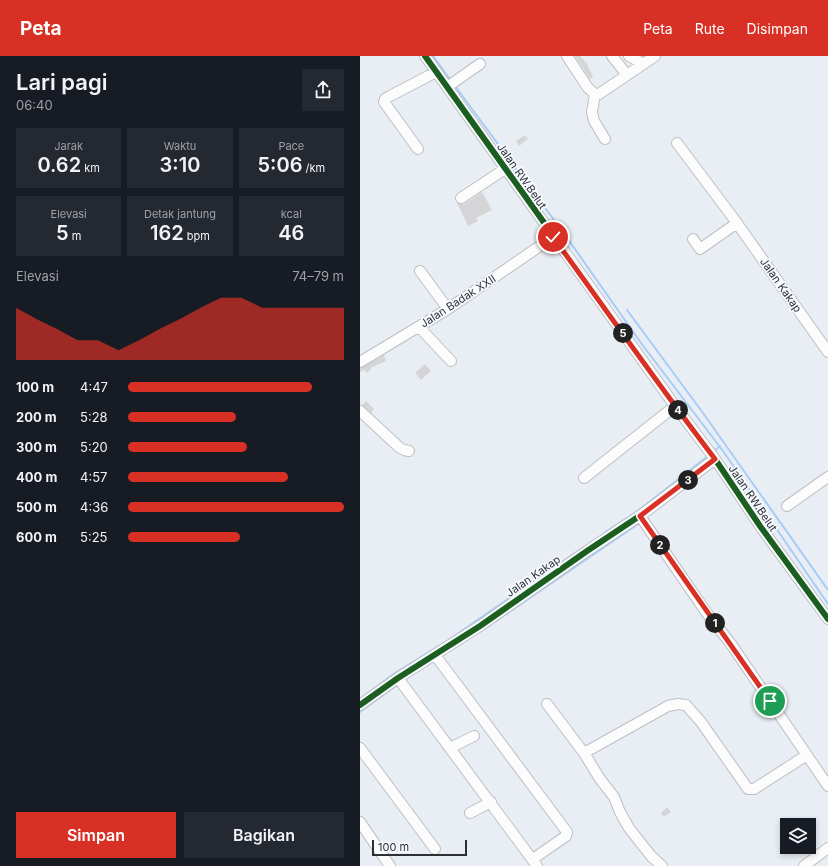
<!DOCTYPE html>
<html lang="id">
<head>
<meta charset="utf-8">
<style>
  body { margin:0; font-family:Inter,sans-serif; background:#242831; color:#f1f3f6; height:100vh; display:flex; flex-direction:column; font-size:15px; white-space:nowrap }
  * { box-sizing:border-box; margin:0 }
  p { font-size:13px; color:#9ea1a6 }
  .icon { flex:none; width:22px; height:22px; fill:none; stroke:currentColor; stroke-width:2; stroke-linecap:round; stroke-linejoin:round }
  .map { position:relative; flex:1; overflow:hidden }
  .side { display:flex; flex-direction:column; background:#171b24; width:360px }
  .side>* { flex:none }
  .buttons { position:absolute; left:420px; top:762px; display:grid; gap:8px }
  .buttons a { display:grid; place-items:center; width:36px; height:36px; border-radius:0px; background:#171b24; box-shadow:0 2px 6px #0003; font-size:20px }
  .scale { position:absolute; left:12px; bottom:10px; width:95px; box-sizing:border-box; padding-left:4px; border:2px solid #2c3034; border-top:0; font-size:11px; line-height:14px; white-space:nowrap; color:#2c3034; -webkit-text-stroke:3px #f6faff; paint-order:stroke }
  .pin { position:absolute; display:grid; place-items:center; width:34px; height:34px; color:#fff; margin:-17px; border:2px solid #fff; border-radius:50%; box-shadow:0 1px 4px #0007 }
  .km { position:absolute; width:20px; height:20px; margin:-10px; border-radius:50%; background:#222; color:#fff; font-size:11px; line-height:20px; text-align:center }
  .round { display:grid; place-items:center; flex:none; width:42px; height:42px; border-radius:0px; background:#242831 }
  .headline { display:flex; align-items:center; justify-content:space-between; height:68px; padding:0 16px }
  h1 { font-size:22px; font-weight:600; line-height:30px }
  .figures { display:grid; grid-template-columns:repeat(3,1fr); gap:6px; height:68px; padding:4px 16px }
  .figures div { display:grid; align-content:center; border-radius:0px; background:#242831; text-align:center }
  .figures b { font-size:20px; font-weight:600 }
  .figures small { font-size:11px; font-weight:400 }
  .figures p { font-size:11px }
  .chart { height:112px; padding:8px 16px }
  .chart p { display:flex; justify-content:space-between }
  .chart svg { width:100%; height:72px; margin-top:4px; fill:#d93025; opacity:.7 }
  .button { display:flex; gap:8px; margin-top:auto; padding:8px 16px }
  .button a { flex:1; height:46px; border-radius:0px; background:#d93025; color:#fff; font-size:16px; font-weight:600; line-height:46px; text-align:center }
  .button a+a { background:#242831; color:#f1f3f6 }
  ul { padding:0 16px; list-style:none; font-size:13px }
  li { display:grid; grid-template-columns:64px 48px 1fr; align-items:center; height:30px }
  li i { height:10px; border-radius:5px; background:#d93025 }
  header { display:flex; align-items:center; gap:24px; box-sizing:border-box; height:56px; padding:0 20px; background:#d93025; color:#fff }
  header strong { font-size:19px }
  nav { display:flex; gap:22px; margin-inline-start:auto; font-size:14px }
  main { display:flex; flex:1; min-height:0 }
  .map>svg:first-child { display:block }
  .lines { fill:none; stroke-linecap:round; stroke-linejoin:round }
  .stream { stroke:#a6ccf7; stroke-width:2 }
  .building { fill:#d5d5d7 }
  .minor-casing { stroke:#bcc0c5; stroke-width:12 }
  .minor { stroke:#fcfcfd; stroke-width:10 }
  .cycleway-casing { stroke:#f6faff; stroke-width:8 }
  .cycleway { stroke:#1b5e20; stroke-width:6 }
  .route-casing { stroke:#fff; stroke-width:8 }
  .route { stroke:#d93025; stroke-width:5 }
  .labels { text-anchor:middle; stroke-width:3.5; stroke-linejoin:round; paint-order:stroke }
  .street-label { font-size:11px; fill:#2c3034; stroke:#f6faff }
</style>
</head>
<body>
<header>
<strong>Peta</strong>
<nav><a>Peta</a><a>Rute</a><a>Disimpan</a></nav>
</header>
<main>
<section class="side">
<div class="headline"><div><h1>Lari pagi</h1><p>06:40</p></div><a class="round"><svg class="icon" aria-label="share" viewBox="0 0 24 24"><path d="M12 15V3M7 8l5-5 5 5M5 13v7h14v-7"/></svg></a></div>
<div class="figures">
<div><p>Jarak</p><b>0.62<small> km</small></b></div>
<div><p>Waktu</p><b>3:10</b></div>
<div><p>Pace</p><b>5:06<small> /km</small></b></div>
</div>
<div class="figures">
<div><p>Elevasi</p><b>5<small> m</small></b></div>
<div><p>Detak jantung</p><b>162<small> bpm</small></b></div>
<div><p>kcal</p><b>46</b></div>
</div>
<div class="chart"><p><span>Elevasi</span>74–79 m</p>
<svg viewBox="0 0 160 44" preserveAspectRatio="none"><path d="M0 44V12L10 19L20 25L30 32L40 32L50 38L60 32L70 25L80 19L90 12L100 6L110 6L120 12L130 12L140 12L150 12L160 12V44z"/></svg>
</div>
<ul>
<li><b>100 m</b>4:47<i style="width:85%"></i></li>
<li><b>200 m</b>5:28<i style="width:50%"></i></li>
<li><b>300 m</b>5:20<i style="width:55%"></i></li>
<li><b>400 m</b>4:57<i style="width:74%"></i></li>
<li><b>500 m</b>4:36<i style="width:100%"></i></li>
<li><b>600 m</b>5:25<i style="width:52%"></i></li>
</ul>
<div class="button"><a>Simpan</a><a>Bagikan</a></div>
</section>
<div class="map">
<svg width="468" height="810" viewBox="0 0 468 810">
  <rect width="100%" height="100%" fill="#e9eef4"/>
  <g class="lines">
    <path class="stream" d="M73 0 91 25
      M95 30 200 172
      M203 176 281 287 363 395 468 548
      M267 254 343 357 468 534
      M353 396 360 390
      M297 453 355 409
      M244 477 279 454 348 400
      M136 565 281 466
      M0 643 35 617 87 585 221 493
      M0 656 38 628"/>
  </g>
  <path class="building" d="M215 0H220L227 8 233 21 230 23Z
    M165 79 168 83 159 90 156 85Z
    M122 136 132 154 116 162 118 165 108 170 97 147 104 148Z
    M24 299 26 305 10 312 11 314 6 317 5 314 0 316V312Z
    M65 308 71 315 61 324 55 317Z
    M6 345 14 353 11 357 2 349Z
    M307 751 311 756 304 761 301 757Z"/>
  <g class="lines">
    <g class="minor-casing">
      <path id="minor" d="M65 0 315 350 355 403 400 470 468 563
        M207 0 228 32 235 38H239L295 0
        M252 0 267 19
        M269 0 284 8
        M87 31 120 8
        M235 38 232 56 234 65 245 83
        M317 87 374 163 468 296
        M58 93 24 46 25 43 30 40 76 16
        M101 142 145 113
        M333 183 340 193 377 167
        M60 215 88 253
        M59 271 91 305
        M0 306 88 253 193 181
        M0 355 40 392 44 394 49 395
        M224 422 315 350
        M427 450 468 421
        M280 460 346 556 371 588 468 730
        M75 599 207 776 206 780 173 803
        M38 622 177 810
        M187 648 224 697 240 723 254 741 260 756 269 772 291 800 302 810
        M0 649 38 622 120 570 227 495 284 457 355 403
        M0 692 75 793
        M90 692 114 680
        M224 697 308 650 318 648 326 649 341 666 388 733H394L447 699
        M110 757 131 746
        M0 766 30 810
        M444 810 468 792"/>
    </g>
    <use href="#minor" class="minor"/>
    <g class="cycleway-casing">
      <path id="cycleway" d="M65 0 315 350 355 403 400 470 468 563
        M0 649 38 622 120 570 227 495 284 457 355 403"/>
    </g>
    <use href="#cycleway" class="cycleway"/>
  </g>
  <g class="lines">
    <g class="route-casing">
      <path id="route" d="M193 181C247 255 299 330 355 403L280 460 410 645"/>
    </g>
    <use href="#route" class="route"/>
  </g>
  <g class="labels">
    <g class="street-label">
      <text transform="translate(162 120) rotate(55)" y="4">Jalan RW.Belut</text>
      <text transform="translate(421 229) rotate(55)" y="4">Jalan Kakap</text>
      <text transform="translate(98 245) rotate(-33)" y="4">Jalan Badak XXII</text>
      <text transform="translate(393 442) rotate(56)" y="4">Jalan RW.Belut</text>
      <text transform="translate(173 520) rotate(-35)" y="4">Jalan Kakap</text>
    </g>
  </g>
</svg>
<div class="buttons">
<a><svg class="icon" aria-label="layers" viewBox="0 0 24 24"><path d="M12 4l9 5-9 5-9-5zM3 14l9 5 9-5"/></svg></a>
</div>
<div class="scale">100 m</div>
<div class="pin" style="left:410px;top:645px;background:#1e9e55"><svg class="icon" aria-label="arrive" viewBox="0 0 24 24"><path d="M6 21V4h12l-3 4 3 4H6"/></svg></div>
<div class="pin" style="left:193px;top:181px;background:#d93025"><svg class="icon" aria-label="check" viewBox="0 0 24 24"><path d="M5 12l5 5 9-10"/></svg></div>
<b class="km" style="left:355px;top:567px">1</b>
<b class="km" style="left:300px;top:489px">2</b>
<b class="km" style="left:328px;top:424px">3</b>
<b class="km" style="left:318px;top:354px">4</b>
<b class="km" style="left:263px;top:277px">5</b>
</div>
</main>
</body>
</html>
